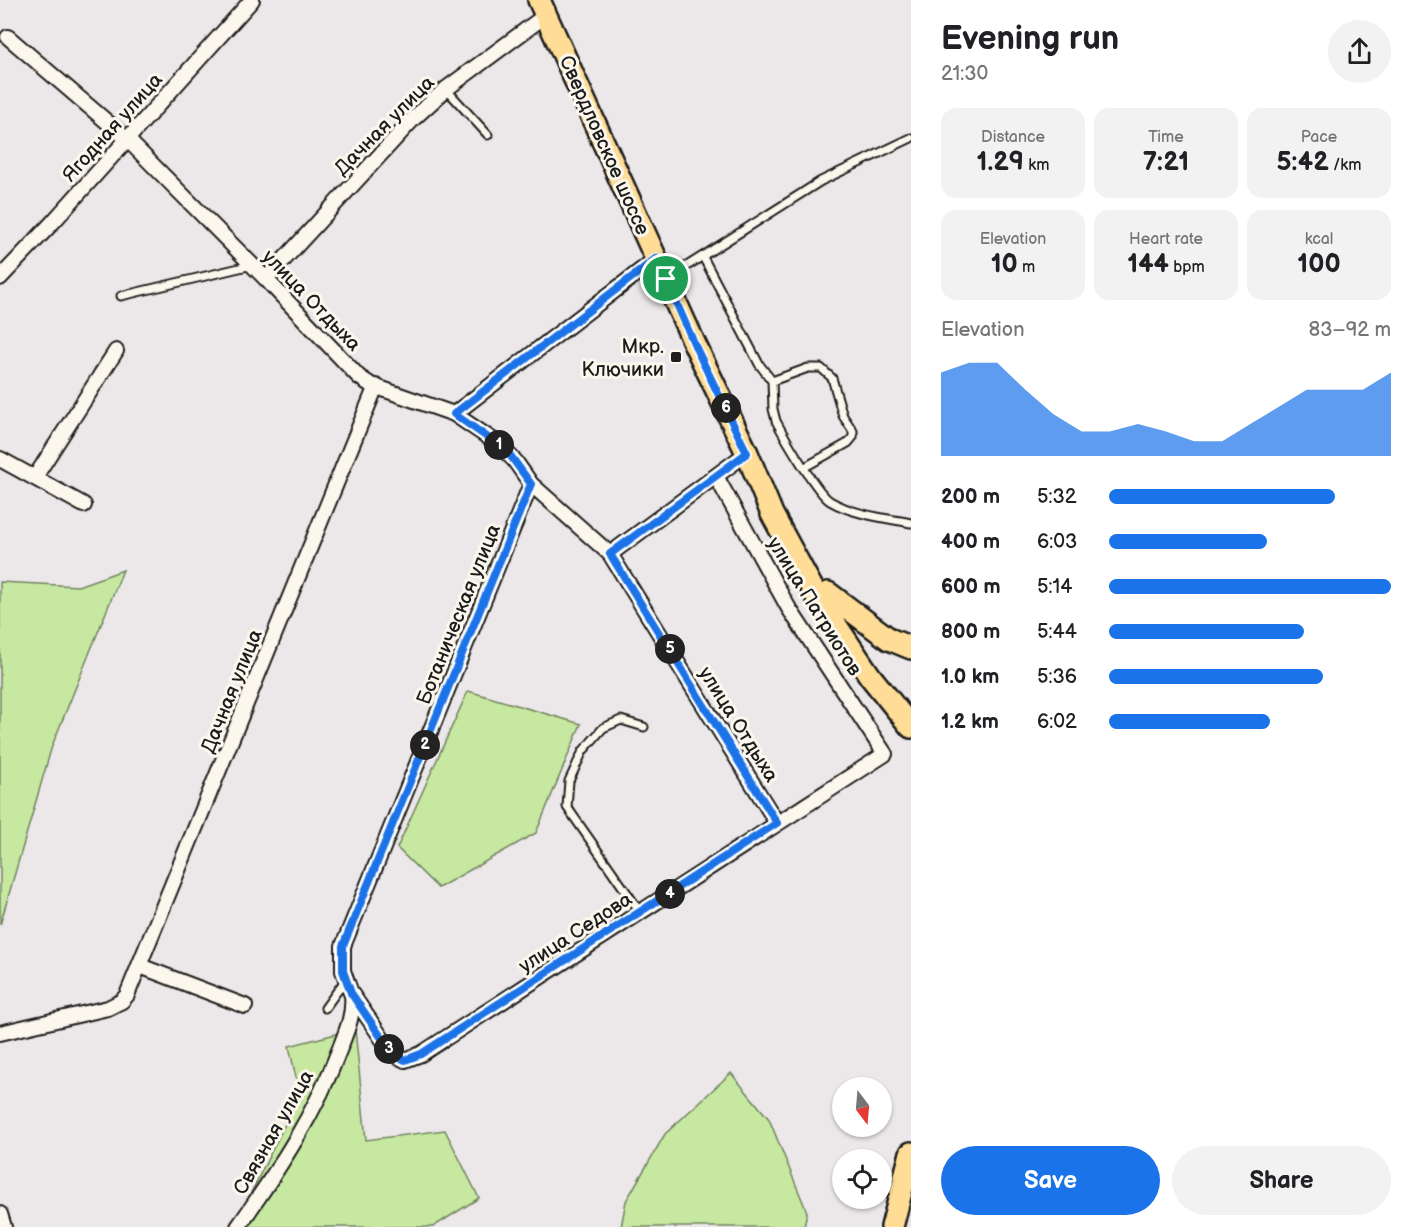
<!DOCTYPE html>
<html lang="en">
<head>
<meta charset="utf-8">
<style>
  body { margin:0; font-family:"Balsamiq Sans",sans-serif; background:#f2f2f2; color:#202124; height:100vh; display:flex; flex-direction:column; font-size:22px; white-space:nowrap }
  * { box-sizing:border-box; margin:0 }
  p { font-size:20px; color:#757577 }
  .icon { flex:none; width:33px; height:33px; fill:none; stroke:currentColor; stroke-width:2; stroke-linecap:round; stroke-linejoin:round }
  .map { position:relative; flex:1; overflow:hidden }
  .drawer { display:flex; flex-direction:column; background:#fff; width:510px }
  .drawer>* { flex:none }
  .needle { width:39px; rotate:164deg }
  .fabs { position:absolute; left:832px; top:1077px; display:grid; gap:12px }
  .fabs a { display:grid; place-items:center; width:60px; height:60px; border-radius:50%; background:#fff; box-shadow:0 2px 4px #0004; font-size:30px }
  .pin { position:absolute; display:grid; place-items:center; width:51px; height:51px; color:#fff; margin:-26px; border:3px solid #fff; border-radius:50%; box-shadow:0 2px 6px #0007 }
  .km { position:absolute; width:30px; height:30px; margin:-15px; border-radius:50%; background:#222; color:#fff; font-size:16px; line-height:30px; text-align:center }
  .round { display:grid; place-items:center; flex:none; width:63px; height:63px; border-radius:32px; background:#f2f2f2 }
  .headline { display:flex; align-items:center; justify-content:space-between; height:102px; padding:0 30px }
  h1 { font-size:33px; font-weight:800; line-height:45px }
  .stats { display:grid; grid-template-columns:repeat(3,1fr); gap:9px; height:102px; padding:6px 30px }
  .stats div { display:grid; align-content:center; border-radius:15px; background:#f2f2f2; text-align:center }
  .stats b { font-size:26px; font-weight:800 }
  .stats small { font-size:16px; font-weight:400 }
  .stats p { font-size:16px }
  .chart { height:168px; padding:12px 30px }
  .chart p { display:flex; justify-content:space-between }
  .chart svg { width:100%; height:108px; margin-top:6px; fill:#1a73e8; opacity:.7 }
  .primary-button { display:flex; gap:12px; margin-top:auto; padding:12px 30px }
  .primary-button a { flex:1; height:69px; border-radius:36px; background:#1a73e8; color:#fff; font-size:24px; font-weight:800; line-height:69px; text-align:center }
  .primary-button a+a { background:#f2f2f2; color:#202124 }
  ul { padding:0 30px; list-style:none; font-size:20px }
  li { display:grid; grid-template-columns:96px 72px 1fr; align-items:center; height:45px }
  li i { height:15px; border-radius:8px; background:#1a73e8 }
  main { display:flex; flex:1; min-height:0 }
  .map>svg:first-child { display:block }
  .green { fill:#c6e8a1; stroke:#71825e; stroke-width:1.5 }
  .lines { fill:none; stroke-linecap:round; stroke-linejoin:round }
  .service-casing { stroke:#1c1c1c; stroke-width:11 }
  .minor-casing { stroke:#1c1c1c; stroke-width:18 }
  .primary-casing { stroke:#1c1c1c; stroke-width:26 }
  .service { stroke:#fbf7ec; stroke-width:7 }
  .minor { stroke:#fbf7ec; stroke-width:14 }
  .primary { stroke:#ffdd96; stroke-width:21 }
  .route-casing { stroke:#fff; stroke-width:12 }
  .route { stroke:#1a73e8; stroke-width:8 }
  .poi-dot { fill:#1c1c1c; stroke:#fbf7ec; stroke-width:2 }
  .labels { text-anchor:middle; stroke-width:6; stroke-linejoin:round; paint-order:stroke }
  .street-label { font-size:20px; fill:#1c1c1c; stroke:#fbf7ec }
  .poi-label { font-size:20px; fill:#1c1c1c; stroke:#fbf7ec; text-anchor:end }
</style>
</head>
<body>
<main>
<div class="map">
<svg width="911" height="1227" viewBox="0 0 911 1227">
  <rect width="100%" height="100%" fill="#ece8e9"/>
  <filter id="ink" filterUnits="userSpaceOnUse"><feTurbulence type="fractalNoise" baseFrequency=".0167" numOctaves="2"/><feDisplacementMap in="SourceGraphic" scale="12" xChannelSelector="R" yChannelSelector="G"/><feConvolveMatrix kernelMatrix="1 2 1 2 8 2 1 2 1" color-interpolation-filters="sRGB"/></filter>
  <g filter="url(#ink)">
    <path class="green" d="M123 570 52 746 0 925V582L78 586Z
      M468 691 581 724 536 833 438 888 397 848Z
      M355 1029 366 1140 445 1130 479 1198 433 1227H234L293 1108 298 1087 289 1046Z
      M731 1073 769 1119 807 1212 804 1227H621L626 1201 665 1134Z"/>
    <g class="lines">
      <g class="service-casing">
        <path id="service" d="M446 89 488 135
          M703 257 759 364 772 381 773 409 776 421C784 436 817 493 830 501 854 515 885 518 911 523
          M668 278 821 181 911 138
          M121 296 252 265
          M772 381 808 368H821L832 378 843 416 853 431V437L848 443 805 467
          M641 913 567 807 569 781 583 751 603 728 621 720 644 727
          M325 1008 346 979"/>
      </g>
      <g class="minor-casing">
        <path id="minor" d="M8 37 127 139 266 279 359 377 371 385 454 414 497 443 515 461 531 484 610 554 777 823
          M0 278 53 222 252 0
          M266 279 414 118 446 89 546 15
          M454 414 657 258
          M0 459 84 505
          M35 477 116 351
          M531 484 343 946V971L351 993 392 1053 405 1060 421 1054 885 754 788 607 716 476
          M610 554 747 453
          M140 966 245 1006
          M0 1033 108 1008 122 1001 127 995 376 386
          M0 1214 4 1227
          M238 1227C278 1170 316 1113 340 1048 347 1030 354 1014 352 995"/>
      </g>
      <g class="primary-casing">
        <path id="primary" d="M539 0 696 347 747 453 772 514 817 597 870 676 911 727
          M828 593 889 639 911 648
          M892 1227 911 1153"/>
      </g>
      <use href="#service" class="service"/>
      <use href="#minor" class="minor"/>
      <use href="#primary" class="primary"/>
    </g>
  </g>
  <g class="lines" filter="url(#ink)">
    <g class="route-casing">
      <path id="route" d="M657 258 696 348 747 453 610 554 777 823 421 1054 405 1060 392 1053 351 993 343 971V946L531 484 507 451 454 414Z"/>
    </g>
    <use href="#route" class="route"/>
  </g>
  <rect class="poi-dot" x="670" y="351" width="12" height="12" rx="3"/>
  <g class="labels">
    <g class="street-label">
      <text transform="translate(384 125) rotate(-45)" y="7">Дачная улица</text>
      <text transform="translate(112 127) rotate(-48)" y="7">Ягодная улица</text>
      <text transform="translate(605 145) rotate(66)" y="7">Свердловское шоссе</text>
      <text transform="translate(312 300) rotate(46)" y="7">улица Отдыха</text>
      <text transform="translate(815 606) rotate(58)" y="7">улица Патриотов</text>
      <text transform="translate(458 614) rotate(-68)" y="7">Ботаническая улица</text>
      <text transform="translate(231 691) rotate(-68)" y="7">Дачная улица</text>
      <text transform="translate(739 724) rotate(58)" y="7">улица Отдыха</text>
      <text transform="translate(575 932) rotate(-33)" y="7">улица Седова</text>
      <text transform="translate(273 1132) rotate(-60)" y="7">Связная улица</text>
    </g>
    <g class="poi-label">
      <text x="664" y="353">Мкр.<tspan x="664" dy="23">Ключики</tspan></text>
    </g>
  </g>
</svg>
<div class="fabs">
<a><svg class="needle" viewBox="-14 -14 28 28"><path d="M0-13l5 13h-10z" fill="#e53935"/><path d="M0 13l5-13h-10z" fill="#757577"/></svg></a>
<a><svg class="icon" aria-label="locate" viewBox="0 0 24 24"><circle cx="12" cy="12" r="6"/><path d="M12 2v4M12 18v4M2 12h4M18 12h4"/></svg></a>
</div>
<div class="pin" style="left:666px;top:279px;background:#1e9e55"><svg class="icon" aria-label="arrive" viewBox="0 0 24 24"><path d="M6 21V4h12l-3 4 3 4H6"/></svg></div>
<b class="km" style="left:499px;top:445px">1</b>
<b class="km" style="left:425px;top:745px">2</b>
<b class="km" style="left:389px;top:1049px">3</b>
<b class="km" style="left:670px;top:894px">4</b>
<b class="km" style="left:670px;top:649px">5</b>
<b class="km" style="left:726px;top:408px">6</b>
</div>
<section class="drawer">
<div class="headline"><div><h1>Evening run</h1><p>21:30</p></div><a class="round"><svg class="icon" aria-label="share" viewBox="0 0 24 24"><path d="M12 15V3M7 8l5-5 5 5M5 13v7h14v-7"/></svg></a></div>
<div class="stats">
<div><p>Distance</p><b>1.29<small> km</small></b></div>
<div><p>Time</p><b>7:21</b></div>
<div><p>Pace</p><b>5:42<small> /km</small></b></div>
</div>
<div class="stats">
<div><p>Elevation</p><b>10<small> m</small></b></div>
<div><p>Heart rate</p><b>144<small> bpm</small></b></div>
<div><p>kcal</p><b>100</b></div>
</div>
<div class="chart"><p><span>Elevation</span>83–92 m</p>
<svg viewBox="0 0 160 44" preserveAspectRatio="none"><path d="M0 44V10L10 6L20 6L30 17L40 27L50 34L60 34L70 31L80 34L90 38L100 38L110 31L120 24L130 17L140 17L150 17L160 10V44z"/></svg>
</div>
<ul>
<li><b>200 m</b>5:32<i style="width:80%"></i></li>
<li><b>400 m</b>6:03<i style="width:56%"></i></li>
<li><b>600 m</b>5:14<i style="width:100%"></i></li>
<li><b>800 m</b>5:44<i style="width:69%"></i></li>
<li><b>1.0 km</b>5:36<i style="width:76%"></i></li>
<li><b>1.2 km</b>6:02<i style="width:57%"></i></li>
</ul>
<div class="primary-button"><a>Save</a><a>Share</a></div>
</section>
</main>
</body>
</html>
